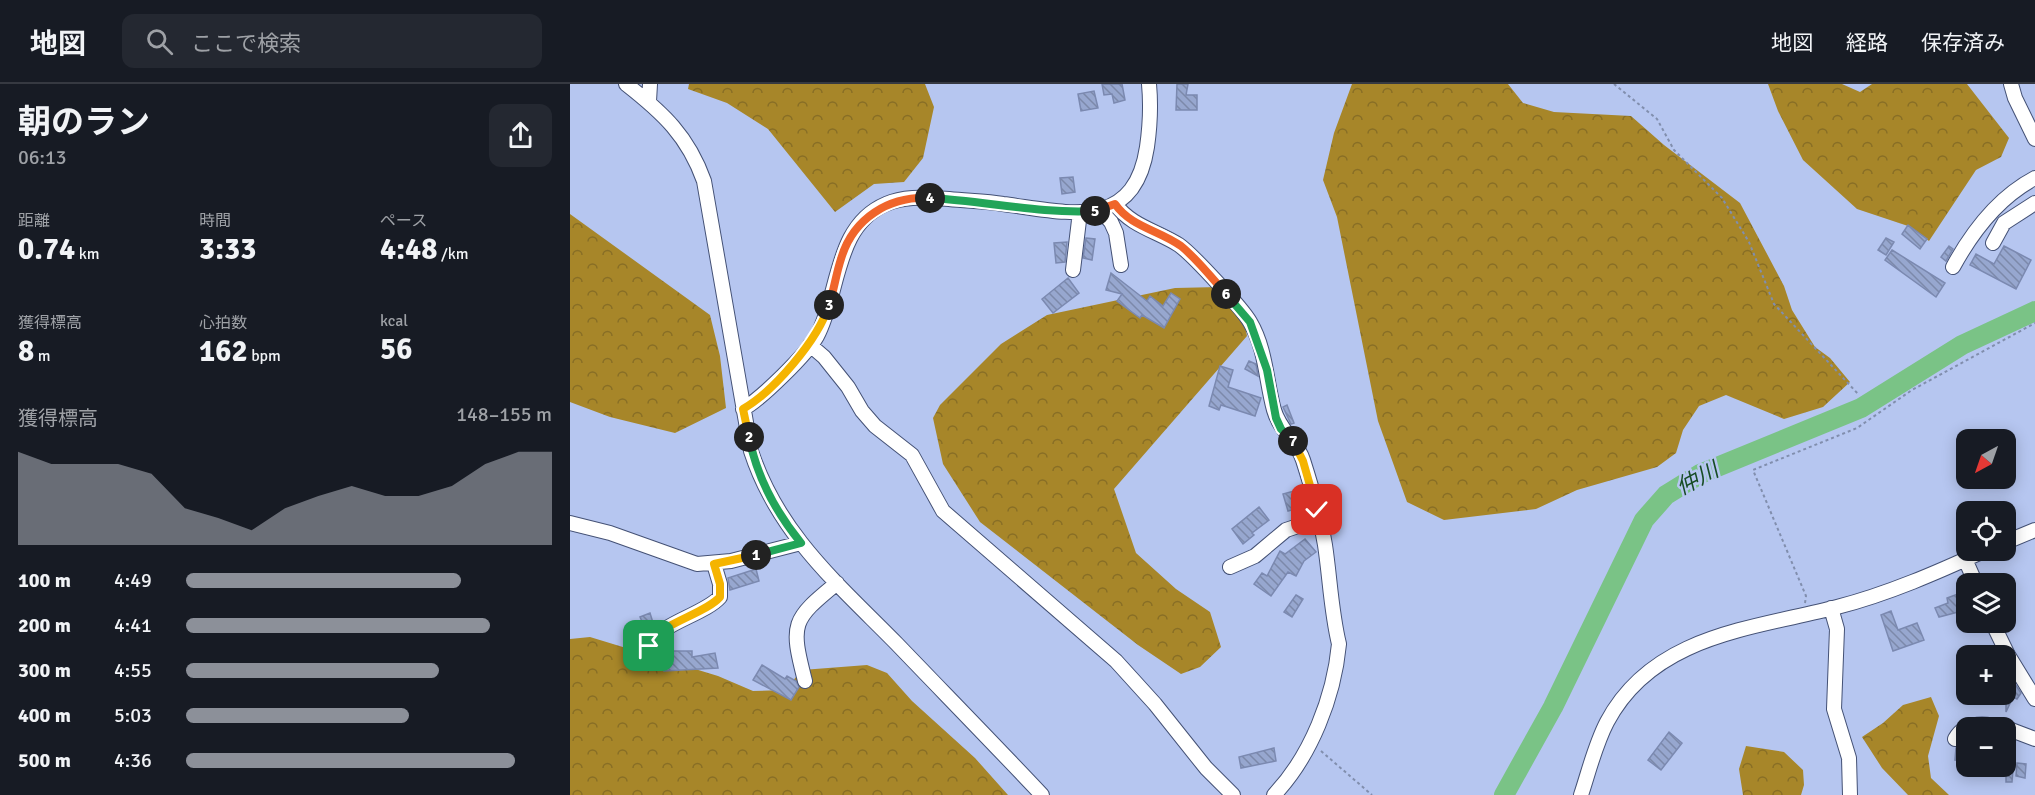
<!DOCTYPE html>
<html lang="ja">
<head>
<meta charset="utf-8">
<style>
  body { margin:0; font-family:Signika,"Noto Sans JP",sans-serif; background:#242831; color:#f1f3f6; height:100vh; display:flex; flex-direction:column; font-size:22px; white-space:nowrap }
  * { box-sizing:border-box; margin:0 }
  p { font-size:20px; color:#9ea1a6 }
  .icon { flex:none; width:33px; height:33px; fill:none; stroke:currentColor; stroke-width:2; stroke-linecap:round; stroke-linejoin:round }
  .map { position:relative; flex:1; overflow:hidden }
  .drawer { display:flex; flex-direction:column; background:#171b24; width:570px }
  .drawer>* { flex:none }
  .needle { width:39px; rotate:220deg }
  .tools { position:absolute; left:1386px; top:345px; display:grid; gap:12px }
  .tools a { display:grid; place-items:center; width:60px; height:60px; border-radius:12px; background:#171b24; box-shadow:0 3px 15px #0003; font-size:30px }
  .pin { position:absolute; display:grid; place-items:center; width:51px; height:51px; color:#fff; margin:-26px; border-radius:12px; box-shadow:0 3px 9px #0006 }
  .km { position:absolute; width:30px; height:30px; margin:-15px; border-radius:50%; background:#222; color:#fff; font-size:16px; line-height:30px; text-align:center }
  .round { display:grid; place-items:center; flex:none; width:63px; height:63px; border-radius:12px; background:#242831 }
  .headline { display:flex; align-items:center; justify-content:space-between; height:102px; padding:0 18px }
  h1 { font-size:33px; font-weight:700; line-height:45px }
  .metrics { display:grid; grid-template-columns:repeat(3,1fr); gap:9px; height:102px; padding:6px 18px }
  .metrics div { display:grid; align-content:center }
  .metrics b { font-size:30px; font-weight:700 }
  .metrics small { font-size:16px; font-weight:400 }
  .metrics p { font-size:16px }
  .chart { height:168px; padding:12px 18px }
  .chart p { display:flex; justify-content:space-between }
  .chart svg { width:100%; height:108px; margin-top:6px; fill:#8c9099; opacity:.7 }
  ul { padding:0 18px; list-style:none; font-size:20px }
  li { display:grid; grid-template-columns:96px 72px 1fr; align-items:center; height:45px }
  li i { height:15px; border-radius:8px; background:#8c9099 }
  header { display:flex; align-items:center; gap:36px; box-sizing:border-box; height:84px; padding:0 30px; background:#171b24; border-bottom:2px solid #363941 }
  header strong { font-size:28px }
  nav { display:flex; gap:33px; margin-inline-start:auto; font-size:21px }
  .search { width:420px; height:54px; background:#242831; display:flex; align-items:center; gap:15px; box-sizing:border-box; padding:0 21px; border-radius:12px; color:#9ea1a6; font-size:22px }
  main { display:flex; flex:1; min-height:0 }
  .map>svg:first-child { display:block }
  .forest { fill:url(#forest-crowns) }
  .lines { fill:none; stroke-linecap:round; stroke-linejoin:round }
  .river { stroke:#7ac386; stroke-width:20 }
  .building { fill:url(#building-back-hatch); stroke:#7b89b0; stroke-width:1.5 }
  .minor-casing { stroke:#445175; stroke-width:16 }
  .path { stroke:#818ead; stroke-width:2; stroke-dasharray:3 3; stroke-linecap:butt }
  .minor { stroke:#fff; stroke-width:14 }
  .split-1-casing { stroke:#fff; stroke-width:12 }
  .split-2-casing { stroke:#fff; stroke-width:12 }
  .split-3-casing { stroke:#fff; stroke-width:12 }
  .split-4-casing { stroke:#fff; stroke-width:12 }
  .split-5-casing { stroke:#fff; stroke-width:12 }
  .split-6-casing { stroke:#fff; stroke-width:12 }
  .split-7-casing { stroke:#fff; stroke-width:12 }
  .split-8-casing { stroke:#fff; stroke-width:12 }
  .split-1 { stroke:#f5b400; stroke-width:8 }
  .split-2 { stroke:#22a559; stroke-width:8 }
  .split-3 { stroke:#f5b400; stroke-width:8 }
  .split-4 { stroke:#f0652b; stroke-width:8 }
  .split-5 { stroke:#22a559; stroke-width:8 }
  .split-6 { stroke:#f0652b; stroke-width:8 }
  .split-7 { stroke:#22a559; stroke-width:8 }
  .split-8 { stroke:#f5b400; stroke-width:8 }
  .labels { text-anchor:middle; stroke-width:5; stroke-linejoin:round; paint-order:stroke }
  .water-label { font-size:22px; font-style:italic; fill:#174c24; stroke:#b6c6f0 }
</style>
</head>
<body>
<header>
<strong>地図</strong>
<div class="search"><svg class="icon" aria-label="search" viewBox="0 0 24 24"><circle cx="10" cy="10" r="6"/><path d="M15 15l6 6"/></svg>ここで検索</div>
<nav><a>地図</a><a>経路</a><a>保存済み</a></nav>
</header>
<main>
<section class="drawer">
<div class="headline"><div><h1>朝のラン</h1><p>06:13</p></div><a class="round"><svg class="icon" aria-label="share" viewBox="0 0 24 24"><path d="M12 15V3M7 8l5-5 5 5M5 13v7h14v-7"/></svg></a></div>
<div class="metrics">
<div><p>距離</p><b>0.74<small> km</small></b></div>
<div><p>時間</p><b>3:33</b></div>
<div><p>ペース</p><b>4:48<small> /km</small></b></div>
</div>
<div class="metrics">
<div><p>獲得標高</p><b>8<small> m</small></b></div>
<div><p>心拍数</p><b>162<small> bpm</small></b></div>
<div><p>kcal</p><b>56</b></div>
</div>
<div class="chart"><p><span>獲得標高</span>148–155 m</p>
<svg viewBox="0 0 160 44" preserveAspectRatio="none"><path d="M0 44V6L10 11L20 11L30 11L40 15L50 29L60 33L70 38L80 29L90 24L100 20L110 24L120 24L130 20L140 11L150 6L160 6V44z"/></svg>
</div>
<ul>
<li><b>100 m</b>4:49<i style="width:75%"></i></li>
<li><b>200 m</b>4:41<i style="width:83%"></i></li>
<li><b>300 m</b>4:55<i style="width:69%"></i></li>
<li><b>400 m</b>5:03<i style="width:61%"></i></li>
<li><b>500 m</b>4:36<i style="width:90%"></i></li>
</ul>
</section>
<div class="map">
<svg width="1465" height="711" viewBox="0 0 1465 711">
  <defs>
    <pattern id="forest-crowns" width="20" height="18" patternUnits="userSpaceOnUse" patternTransform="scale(1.5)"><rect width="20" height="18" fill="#a78629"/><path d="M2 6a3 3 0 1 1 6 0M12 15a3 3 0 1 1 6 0" fill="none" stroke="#886e25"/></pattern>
    <pattern id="building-back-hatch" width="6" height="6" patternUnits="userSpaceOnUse" patternTransform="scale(1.5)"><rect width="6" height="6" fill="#97a7cf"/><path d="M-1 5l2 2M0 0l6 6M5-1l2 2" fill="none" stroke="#7c89aa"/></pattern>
  </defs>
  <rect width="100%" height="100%" fill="#b6c6f0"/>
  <path class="forest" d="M119 0H355L364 23 353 74 334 98 304 100 265 128 198 45 157 19 118 5Z
    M782 0H938L953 19 984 28 1061 32 1094 61 1170 119 1214 202 1222 226 1245 263 1260 274 1280 298 1253 323 1214 335 1156 311 1129 322 1113 346 1106 369 1087 383 1007 406 966 425 874 436 837 418 808 337 767 133 753 96 764 49Z
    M1198 0H1272L1290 8 1302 0H1397L1439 54 1431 73 1406 86 1359 157 1338 142 1287 125 1233 76 1208 27Z
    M0 130 140 231 150 272 156 324 105 349 40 333 0 318Z
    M649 203 673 232 677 252 544 405 566 469 606 505 640 528 651 563 630 583 611 590 568 561 410 438 373 380 363 334 370 321 431 260 477 231 605 204Z
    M20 553 148 592 183 607 215 606 232 586 297 581 317 589 342 617 405 674 438 711H0V555Z
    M1361 613 1369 632 1358 672 1361 694 1379 711H1338L1312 684 1292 653 1313 639 1333 621Z
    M1176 662 1214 668 1233 686 1234 701 1231 711H1173L1169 685Z"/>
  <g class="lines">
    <path class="river" d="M934 711 983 623 1074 436 1096 411 1130 390 1291 324 1392 261 1465 227"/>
  </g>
  <path class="building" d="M532 0H552L555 16 544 19 542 10 534 11Z
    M607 0H618L616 11H627V26H606Z
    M524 7 528 24 511 27 508 10Z
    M503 93 505 108 492 110 490 94Z
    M1338 141 1357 155 1350 165 1332 150Z
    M516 154 525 155 522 176 513 174Z
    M1316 154 1324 158 1316 171 1308 166Z
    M497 158 495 178 486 179 484 159Z
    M1379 162 1383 165 1376 177 1371 173Z
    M1434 162 1461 176 1446 205 1400 181 1406 170 1424 180Z
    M1322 166 1375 199 1366 213 1315 176Z
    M541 189 577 217 580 212 593 222 601 209 610 215 594 244 572 231 570 234 547 217 552 210 536 206Z
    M498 194 509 209 483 229 472 215Z
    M679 277 686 280 688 292 675 285Z
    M650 282 663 286 658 303 691 314 685 332 651 321 649 326 639 322Z
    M717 321 724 339 721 340 713 323Z
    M728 406 732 423 718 427 713 410Z
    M689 423 699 436 682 449 684 451 673 460 662 445Z
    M735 455 746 468 734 477 726 492 718 488 701 512 684 500 692 489 697 492 710 467 715 470Z
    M186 485 189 497 160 506 158 494Z
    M1396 507V526L1369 533 1365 524 1378 519 1377 514Z
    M726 511 733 515 722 533 714 528Z
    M1321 527 1328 546 1347 539 1354 556 1323 567 1311 531Z
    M80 529 84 542 77 549 70 533Z
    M94 567H122V573L145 569 148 584 94 587Z
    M192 581 215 595 217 592 226 597 229 603 221 616 183 596Z
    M1436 595 1445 600 1451 609 1447 615 1443 613 1436 628V619L1419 610H1436Z
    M1099 648 1112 659 1091 686 1078 676Z
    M1390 662 1396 663V677L1385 676 1386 664Z
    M704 664 706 677 671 684 669 673Z
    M1436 672 1444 673 1442 698H1436Z
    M1447 679 1456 680 1455 694 1446 692Z"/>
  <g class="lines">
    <g class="minor-casing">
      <path id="minor" d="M56 0C93 29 118 52 134 97L181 367C208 450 268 500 327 560 375 610 424 660 472 711
        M1441 0 1445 14 1465 55
        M79 17 80 0
        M545 120C561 142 587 147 609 161 623 171 672 224 680 238 696 265 696 297 704 326 710 347 727 357 733 376 742 404 750 432 755 461 760 494 761 527 769 560 764 613 741 672 704 711
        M530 126 541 138 546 149 551 181
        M1423 159 1434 139 1465 119
        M1383 183C1402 148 1429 113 1465 94
        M503 186 510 128
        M240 261 254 273 278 303 292 327 305 342 342 371 373 427 546 577 585 620 636 684 663 711
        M173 325C191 315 237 270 247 252 270 209 264 142 316 120 336 111 358 114 379 115 397 117 416 117 433 120 496 128 564 149 577 63 580 42 581 21 579 0
        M0 439 40 449 127 480 161 477 231 459
        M1436 458 1465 446
        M1395 475 1406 500
        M660 483 685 472 716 446 749 435
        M1261 524 1267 545 1264 625 1279 674 1280 711
        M1422 538 1438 571 1465 615
        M79 563C86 540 134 531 150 513V500L144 480
        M235 597C220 539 222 536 267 499
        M1436 644 1465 655
        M1385 655C1395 637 1416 639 1434 644
        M1011 711C1019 687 1025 661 1037 638 1083 551 1182 545 1267 523 1318 510 1368 488 1416 466"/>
    </g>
    <path class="path" d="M1044 0 1087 35 1104 66 1152 114 1179 158 1204 220 1289 311
      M1235 519 1236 512 1183 386 1287 344 1342 306 1465 239
      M751 667 802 711"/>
    <use href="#minor" class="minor"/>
  </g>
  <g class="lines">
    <g class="split-1-casing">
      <path id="split-1" d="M79 562C86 540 134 531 150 513V500L144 480 186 471"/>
    </g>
    <g class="split-2-casing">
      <path id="split-2" d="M179 353C187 394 205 427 231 459L186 471"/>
    </g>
    <g class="split-3-casing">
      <path id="split-3" d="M179 353 173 325C204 307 248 256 259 221"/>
    </g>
    <g class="split-4-casing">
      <path id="split-4" d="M259 221C264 206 266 190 271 175 283 134 319 112 360 114"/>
    </g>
    <g class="split-5-casing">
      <path id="split-5" d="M360 114C416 117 470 130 525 127"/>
    </g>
    <g class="split-6-casing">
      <path id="split-6" d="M525 127 545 120C561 143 589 146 611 162 627 175 642 194 656 210"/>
    </g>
    <g class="split-7-casing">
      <path id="split-7" d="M656 210 680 238 697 286 706 334 711 345 723 357"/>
    </g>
    <g class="split-8-casing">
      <path id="split-8" d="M723 357 733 377 747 426"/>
    </g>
    <use href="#split-1" class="split-1"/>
    <use href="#split-2" class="split-2"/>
    <use href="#split-3" class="split-3"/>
    <use href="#split-4" class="split-4"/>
    <use href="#split-5" class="split-5"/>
    <use href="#split-6" class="split-6"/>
    <use href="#split-7" class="split-7"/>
    <use href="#split-8" class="split-8"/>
  </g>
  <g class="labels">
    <g class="water-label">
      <text transform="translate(1127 394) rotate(-28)" y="8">仲川</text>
    </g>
  </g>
</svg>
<div class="tools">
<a><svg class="needle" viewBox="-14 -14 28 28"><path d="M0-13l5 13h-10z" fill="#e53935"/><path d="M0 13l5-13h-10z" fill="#9ea1a6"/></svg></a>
<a><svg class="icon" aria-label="locate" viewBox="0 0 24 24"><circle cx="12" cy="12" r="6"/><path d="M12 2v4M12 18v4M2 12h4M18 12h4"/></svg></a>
<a><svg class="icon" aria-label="layers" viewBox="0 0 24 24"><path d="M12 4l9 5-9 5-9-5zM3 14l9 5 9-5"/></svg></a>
<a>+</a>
<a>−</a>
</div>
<div class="pin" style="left:79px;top:562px;background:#1e9e55"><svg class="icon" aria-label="arrive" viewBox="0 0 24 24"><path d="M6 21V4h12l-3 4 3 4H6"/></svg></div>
<div class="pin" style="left:747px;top:426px;background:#d93025"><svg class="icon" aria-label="check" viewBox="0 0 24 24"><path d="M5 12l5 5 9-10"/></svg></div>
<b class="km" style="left:186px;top:471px">1</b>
<b class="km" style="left:179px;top:353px">2</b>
<b class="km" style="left:259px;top:221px">3</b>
<b class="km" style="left:360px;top:114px">4</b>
<b class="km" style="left:525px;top:127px">5</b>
<b class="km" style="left:656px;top:210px">6</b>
<b class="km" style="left:723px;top:357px">7</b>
</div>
</main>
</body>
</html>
